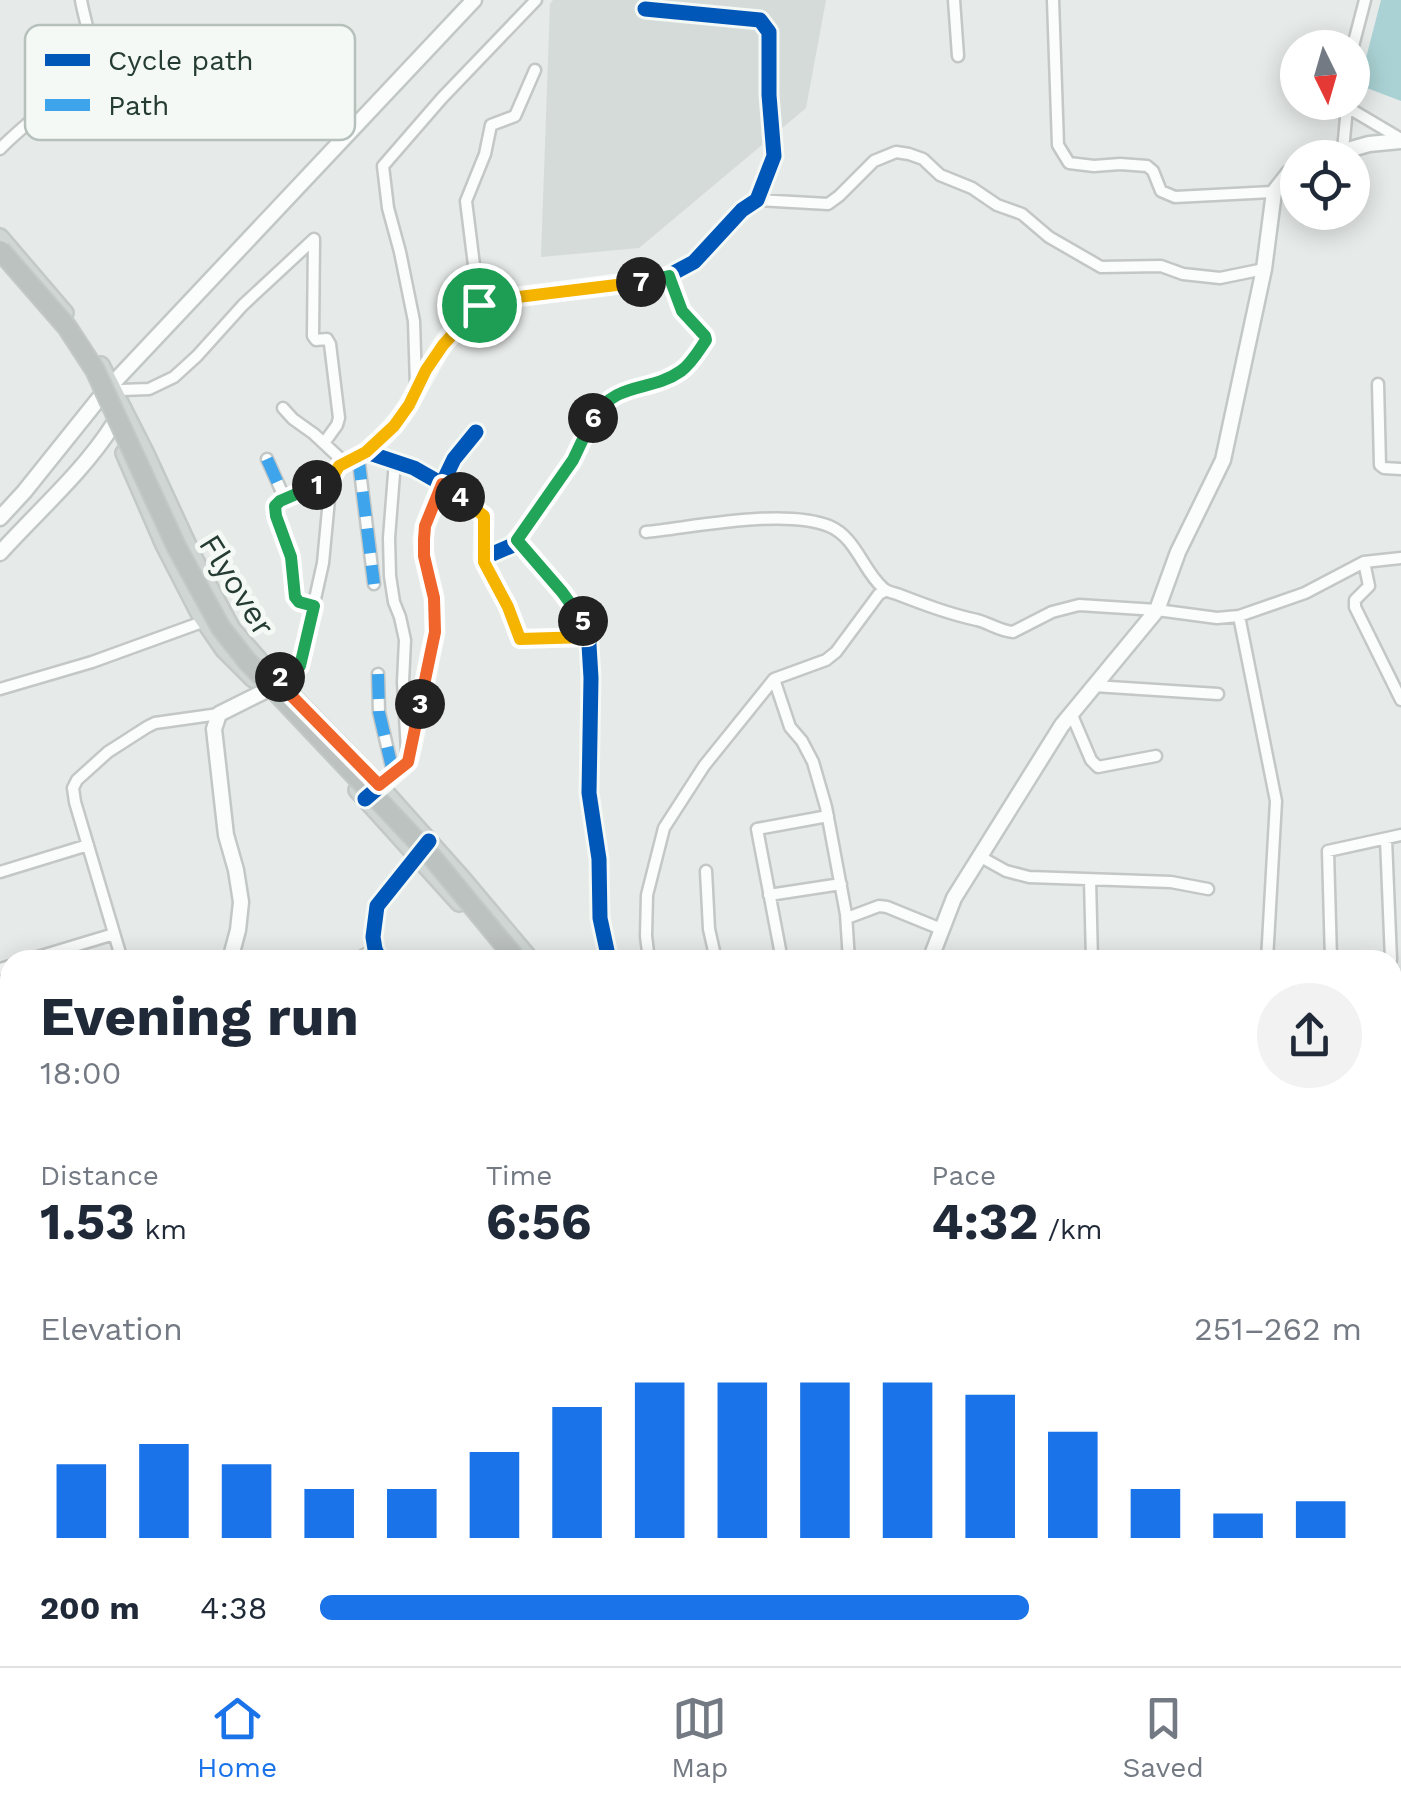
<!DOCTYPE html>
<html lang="en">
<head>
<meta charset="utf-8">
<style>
  body { margin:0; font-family:"Work Sans",sans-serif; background:#f2f2f3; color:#1f2937; height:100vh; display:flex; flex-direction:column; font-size:38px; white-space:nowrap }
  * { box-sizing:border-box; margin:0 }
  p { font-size:32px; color:#747a83 }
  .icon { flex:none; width:55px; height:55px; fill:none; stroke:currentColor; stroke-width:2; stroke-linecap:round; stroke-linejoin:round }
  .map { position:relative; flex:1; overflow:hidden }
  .drawer { position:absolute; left:0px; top:950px; width:1402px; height:718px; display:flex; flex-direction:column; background:#fff; border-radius:30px 30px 0 0; box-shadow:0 5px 25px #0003 }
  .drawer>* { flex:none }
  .needle { width:65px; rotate:175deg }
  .tools { position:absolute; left:1280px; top:30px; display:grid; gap:20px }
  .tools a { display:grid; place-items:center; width:90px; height:90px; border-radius:50%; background:#fff; box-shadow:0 5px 25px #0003; font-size:50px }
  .pin { position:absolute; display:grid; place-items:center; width:85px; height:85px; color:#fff; margin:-42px; border:5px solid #fff; border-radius:50%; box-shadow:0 2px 10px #0007 }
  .km { position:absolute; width:50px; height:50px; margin:-25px; border-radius:50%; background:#222; color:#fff; font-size:28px; line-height:50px; text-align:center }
  .round { display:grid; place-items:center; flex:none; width:105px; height:105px; border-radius:52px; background:#f2f2f3 }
  .head { display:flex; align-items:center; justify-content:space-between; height:170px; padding:0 40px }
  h1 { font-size:55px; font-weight:700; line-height:75px }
  .stats { display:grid; grid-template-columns:repeat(3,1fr); gap:15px; height:170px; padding:10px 40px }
  .stats div { display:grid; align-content:center }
  .stats b { font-size:50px; font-weight:700 }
  .stats small { font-size:28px; font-weight:400 }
  .stats p { font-size:28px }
  .chart { height:280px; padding:20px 40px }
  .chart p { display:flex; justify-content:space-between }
  .chart svg { width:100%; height:180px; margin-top:10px; stroke:#1a73e8; stroke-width:6 }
  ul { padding:0 40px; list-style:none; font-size:32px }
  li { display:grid; grid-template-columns:160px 120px 1fr; align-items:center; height:75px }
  li i { height:25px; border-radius:12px; background:#1a73e8 }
  .dock { display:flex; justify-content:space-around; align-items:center; height:140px; border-top:2px solid #e0e1e3; background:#fff; font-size:28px; color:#747a83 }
  .dock a { display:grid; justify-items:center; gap:5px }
  .dock .on { color:#1a73e8 }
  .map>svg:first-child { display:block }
  .built { fill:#d4dbd8 }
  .water { fill:#aad2d4 }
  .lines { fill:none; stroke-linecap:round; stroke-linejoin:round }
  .street-casing { stroke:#c3c7c5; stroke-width:15 }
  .secondary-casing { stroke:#c2c8c5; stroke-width:19 }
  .primary-casing { stroke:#c2c9c7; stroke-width:20 }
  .highway-casing { stroke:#c2c9c7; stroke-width:22 }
  .street { stroke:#fbfcfc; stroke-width:10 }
  .secondary { stroke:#fbfcfc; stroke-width:14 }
  .primary { stroke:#cfd6d3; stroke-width:15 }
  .highway { stroke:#bcc2c0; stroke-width:18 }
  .highway-bridge-casing { stroke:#c2c9c7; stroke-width:22; stroke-linecap:butt }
  .highway-bridge { stroke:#bcc2c0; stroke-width:18 }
  .quiet { stroke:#3ea4eb; stroke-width:12; stroke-dasharray:25 12; stroke-linecap:butt }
  .cycleway-casing { stroke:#f4f9f6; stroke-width:21 }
  .cycleway { stroke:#0057b8; stroke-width:15 }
  .split-1-casing { stroke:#fff; stroke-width:20 }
  .split-2-casing { stroke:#fff; stroke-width:20 }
  .split-3-casing { stroke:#fff; stroke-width:20 }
  .split-4-casing { stroke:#fff; stroke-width:20 }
  .split-5-casing { stroke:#fff; stroke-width:20 }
  .split-6-casing { stroke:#fff; stroke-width:20 }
  .split-7-casing { stroke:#fff; stroke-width:20 }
  .split-8-casing { stroke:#fff; stroke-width:20 }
  .split-1 { stroke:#f5b400; stroke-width:12 }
  .split-2 { stroke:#22a559; stroke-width:12 }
  .split-3 { stroke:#f0652b; stroke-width:12 }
  .split-4 { stroke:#f0652b; stroke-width:12 }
  .split-5 { stroke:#f5b400; stroke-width:12 }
  .split-6 { stroke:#22a559; stroke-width:12 }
  .split-7 { stroke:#22a559; stroke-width:12 }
  .split-8 { stroke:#f5b400; stroke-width:12 }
  .labels { text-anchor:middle; stroke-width:10; stroke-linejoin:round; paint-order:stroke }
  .street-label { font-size:32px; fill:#253c35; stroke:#f4f9f6 }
  .key { fill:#f4f9f6; stroke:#b6c0bc; stroke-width:2.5 }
  .key-label { font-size:28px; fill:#253c35 }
</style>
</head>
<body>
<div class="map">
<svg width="1401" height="1666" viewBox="0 0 1401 1666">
  <rect width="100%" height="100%" fill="#e6eae8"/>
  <path class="built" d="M553 0H826L806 108 639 248 541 257 550 4Z"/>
  <path class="water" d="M1381 0H1401V101L1359 85Z"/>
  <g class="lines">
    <g class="street-casing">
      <path id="street" d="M954 0 958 56
        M1053 0 1058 145 1069 163 1094 166 1120 164 1147 166 1153 171 1161 191 1175 197 1274 192
        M1352 50 1365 0
        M1347 102V107L1401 139
        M0 149C27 120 90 81 89 39 88 26 83 13 81 0
        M1343 150 1347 107
        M757 200 828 204 839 196 874 161 896 152 909 154 923 159 940 175 972 188 997 205 1022 214 1049 237 1101 267 1161 266 1183 274 1220 278 1264 269
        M314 239 313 336 316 340 327 339 330 344 339 418 337 425 324 443
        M479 305 466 201 485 154 491 125 515 116 535 70
        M1378 384 1380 465 1384 468 1401 469
        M416 385 414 321 400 252 388 208 383 166 442 98 536 0
        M111 395 121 390 149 389 174 377 197 356 243 305 314 239
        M283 408 293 419 314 434 345 463
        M476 432 454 459 442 484 414 468 366 452C383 438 398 423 409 404 430 369 451 314 493 300L664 278 694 262 742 210 757 200 774 156 769 95V32L760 20 645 9
        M358 455 374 584
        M267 459 285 499
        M395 461 389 538 390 576 394 602 400 617 405 640 403 682 407 751
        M646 532C695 527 784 508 829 526 856 537 863 571 883 588 886 591 893 593 897 594 923 604 949 614 977 620 989 623 1000 631 1013 632L1052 612 1079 605 1157 610 1217 618 1239 616 1305 593 1364 562 1401 558
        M517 540 573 460 598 410 616 394 665 380 681 371 706 340 705 335 682 311 669 276
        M483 558 509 607 519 639 588 637
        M1364 562 1369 586 1355 600V607L1401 700
        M314 606 299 602 295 597 291 557 274 510 279 501 331 478
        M1239 616 1276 801 1267 960
        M378 674 379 712 393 772
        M276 679 300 666 323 563 331 478 339 466 366 452
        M774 679 790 727 802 741 813 762 826 807 846 914 849 960
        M1094 686 1218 694
        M0 689 92 662 205 621
        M1071 713 1091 760 1098 767 1156 756
        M375 789 408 762 412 746 435 632 434 598 424 555 423 539 425 526 442 484 484 516 483 558 511 546 517 540 562 592 588 628 591 678 589 793 599 859 600 918 609 960
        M1386 839 1391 960
        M979 856 1006 871 1029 877 1171 882 1208 889
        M706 871 709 929 716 960
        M0 872 88 845
        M1090 880 1092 960
        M769 895 841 884
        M847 918 879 906 887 907 941 929
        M28 960 114 934
        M122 960 75 802 73 788 77 780 108 752 147 727 155 723 219 714
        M355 960 375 949
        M380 960C357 916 393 885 419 853
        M649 960 646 936 647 895 664 828 704 766 774 679 826 660 836 652 879 594 885 591
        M782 960 757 829 828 816
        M1331 960 1328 851 1401 835
        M0 969 10 966
        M1392 983V1057
        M1392 1081 1401 1119
        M1392 1190 1401 1191
        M0 1246 10 1248
        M1392 1305 1394 1312 1392 1329
        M0 1545H10
        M1392 1551 1401 1539
        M482 1658 483 1666
        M707 1658 708 1666
        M1327 1658 1337 1666
        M404 1666 435 1658"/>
    </g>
    <g class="secondary-casing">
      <path id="secondary" d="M1320 158 1369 144 1401 141
        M0 518 24 492 101 396 474 0
        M0 553C38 511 83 472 113 425
        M230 960 238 930 241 902 236 870 226 835 214 729 219 714 265 691 276 679
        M930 960 954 898 1062 725 1157 610 1178 552 1223 460 1264 269 1274 192 1288 174 1298 168
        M111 1658V1666
        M936 1666 939 1658"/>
    </g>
    <g class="primary-casing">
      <path id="primary" d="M0 237 65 313
        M101 365 146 454 193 556 232 629 276 679 379 785 462 878 531 960
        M124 453 164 545 200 615 224 650 253 679
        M357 790 459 903
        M1131 1658 1138 1666"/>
    </g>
    <g class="highway-casing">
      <path id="highway" d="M1144 1658 1152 1666"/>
    </g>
    <use href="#street" class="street"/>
    <use href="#secondary" class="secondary"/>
    <use href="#primary" class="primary"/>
    <use href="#highway" class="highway"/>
    <g class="highway-bridge-casing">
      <path id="highway-bridge" d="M0 250 67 327 95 370 177 548 221 628 247 661 431 856 517 960"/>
    </g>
    <use href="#highway-bridge" class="highway-bridge"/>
    <path class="quiet" d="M358 455 374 584
      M267 459 285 499
      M378 674 379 712 393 772"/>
    <g class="cycleway-casing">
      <path id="cycleway" d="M476 432 454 459 442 484 414 468 366 452C383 438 398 423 409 404 430 369 451 314 493 300L664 278 694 262 742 210 757 200 774 156 769 95V32L760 20 645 9
        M365 799 408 762 412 746 435 632 434 598 424 555 423 539 425 526 442 484 484 516 483 558 511 546 517 540 562 592 588 628 591 678 589 793 599 859 600 918 609 960
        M380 960 375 949 373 937 377 906 429 841"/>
    </g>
    <use href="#cycleway" class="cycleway"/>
  </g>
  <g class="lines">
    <g class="split-1-casing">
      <path id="split-1" d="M317 485 332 478 339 466 366 452 394 426 409 405 426 370 443 345 479 305"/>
    </g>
    <g class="split-2-casing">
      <path id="split-2" d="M280 677 300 666 314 606 299 602 295 597 291 557 276 516 275 506 280 501 317 485"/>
    </g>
    <g class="split-3-casing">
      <path id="split-3" d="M280 677 276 680 379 785 408 762 420 704"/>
    </g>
    <g class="split-4-casing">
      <path id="split-4" d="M420 704 435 632 434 598 424 556V539L425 526 442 484 460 497"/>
    </g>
    <g class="split-5-casing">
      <path id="split-5" d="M460 497 484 516V562L508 607 520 639 588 637V628L583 621"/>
    </g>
    <g class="split-6-casing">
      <path id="split-6" d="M583 621 562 592 517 540 573 460 593 418"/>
    </g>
    <g class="split-7-casing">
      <path id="split-7" d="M593 418C617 380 650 393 681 371 692 363 699 350 706 340L705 336 682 311 669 276 641 282"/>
    </g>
    <g class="split-8-casing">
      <path id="split-8" d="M479 305 493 300 641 282"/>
    </g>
    <use href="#split-1" class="split-1"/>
    <use href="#split-2" class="split-2"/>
    <use href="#split-3" class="split-3"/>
    <use href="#split-4" class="split-4"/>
    <use href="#split-5" class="split-5"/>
    <use href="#split-6" class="split-6"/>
    <use href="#split-7" class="split-7"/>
    <use href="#split-8" class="split-8"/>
  </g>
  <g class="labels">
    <g class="street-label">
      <text transform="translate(237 585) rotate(58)" y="11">Flyover</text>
    </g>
  </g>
  <rect x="25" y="25" width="330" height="115" rx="15" class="key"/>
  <rect x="45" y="54" width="45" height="12" fill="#0057b8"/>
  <rect x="45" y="99" width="45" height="12" fill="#3ea4eb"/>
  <g class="key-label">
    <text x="108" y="70">Cycle path</text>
    <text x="108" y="115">Path</text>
  </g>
</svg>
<div class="tools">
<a><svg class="needle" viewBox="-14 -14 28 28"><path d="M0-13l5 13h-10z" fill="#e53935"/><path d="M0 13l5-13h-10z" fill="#747a83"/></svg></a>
<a><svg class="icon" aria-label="locate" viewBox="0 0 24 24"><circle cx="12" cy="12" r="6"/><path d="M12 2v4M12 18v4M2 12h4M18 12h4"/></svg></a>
</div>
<div class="pin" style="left:479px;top:305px;background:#1e9e55"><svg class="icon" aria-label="arrive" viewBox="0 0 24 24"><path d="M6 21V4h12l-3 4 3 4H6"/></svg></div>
<b class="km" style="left:317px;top:485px">1</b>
<b class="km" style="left:280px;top:677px">2</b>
<b class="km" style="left:420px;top:704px">3</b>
<b class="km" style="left:460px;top:497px">4</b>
<b class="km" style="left:583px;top:621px">5</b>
<b class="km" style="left:593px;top:418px">6</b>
<b class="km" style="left:641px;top:282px">7</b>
<section class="drawer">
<div class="head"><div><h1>Evening run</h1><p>18:00</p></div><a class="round"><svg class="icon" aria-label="share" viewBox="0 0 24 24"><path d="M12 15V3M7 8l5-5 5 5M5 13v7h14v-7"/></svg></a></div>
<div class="stats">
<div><p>Distance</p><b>1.53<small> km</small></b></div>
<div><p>Time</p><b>6:56</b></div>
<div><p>Pace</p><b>4:32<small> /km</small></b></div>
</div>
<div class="chart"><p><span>Elevation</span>251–262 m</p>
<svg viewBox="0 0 160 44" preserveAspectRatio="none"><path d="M5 44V26M15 44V21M25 44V26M35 44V32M45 44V32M55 44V23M65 44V12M75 44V6M85 44V6M95 44V6M105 44V6M115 44V9M125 44V18M135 44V32M145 44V38M155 44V35"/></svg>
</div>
<ul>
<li><b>200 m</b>4:38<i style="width:68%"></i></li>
</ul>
</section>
</div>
<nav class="dock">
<a class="on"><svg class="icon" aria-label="home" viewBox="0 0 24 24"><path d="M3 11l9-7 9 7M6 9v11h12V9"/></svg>Home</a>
<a><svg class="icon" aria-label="map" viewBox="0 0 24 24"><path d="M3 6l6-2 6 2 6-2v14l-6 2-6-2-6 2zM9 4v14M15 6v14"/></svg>Map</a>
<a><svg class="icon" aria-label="saved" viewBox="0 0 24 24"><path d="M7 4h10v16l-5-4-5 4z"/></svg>Saved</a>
</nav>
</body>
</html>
